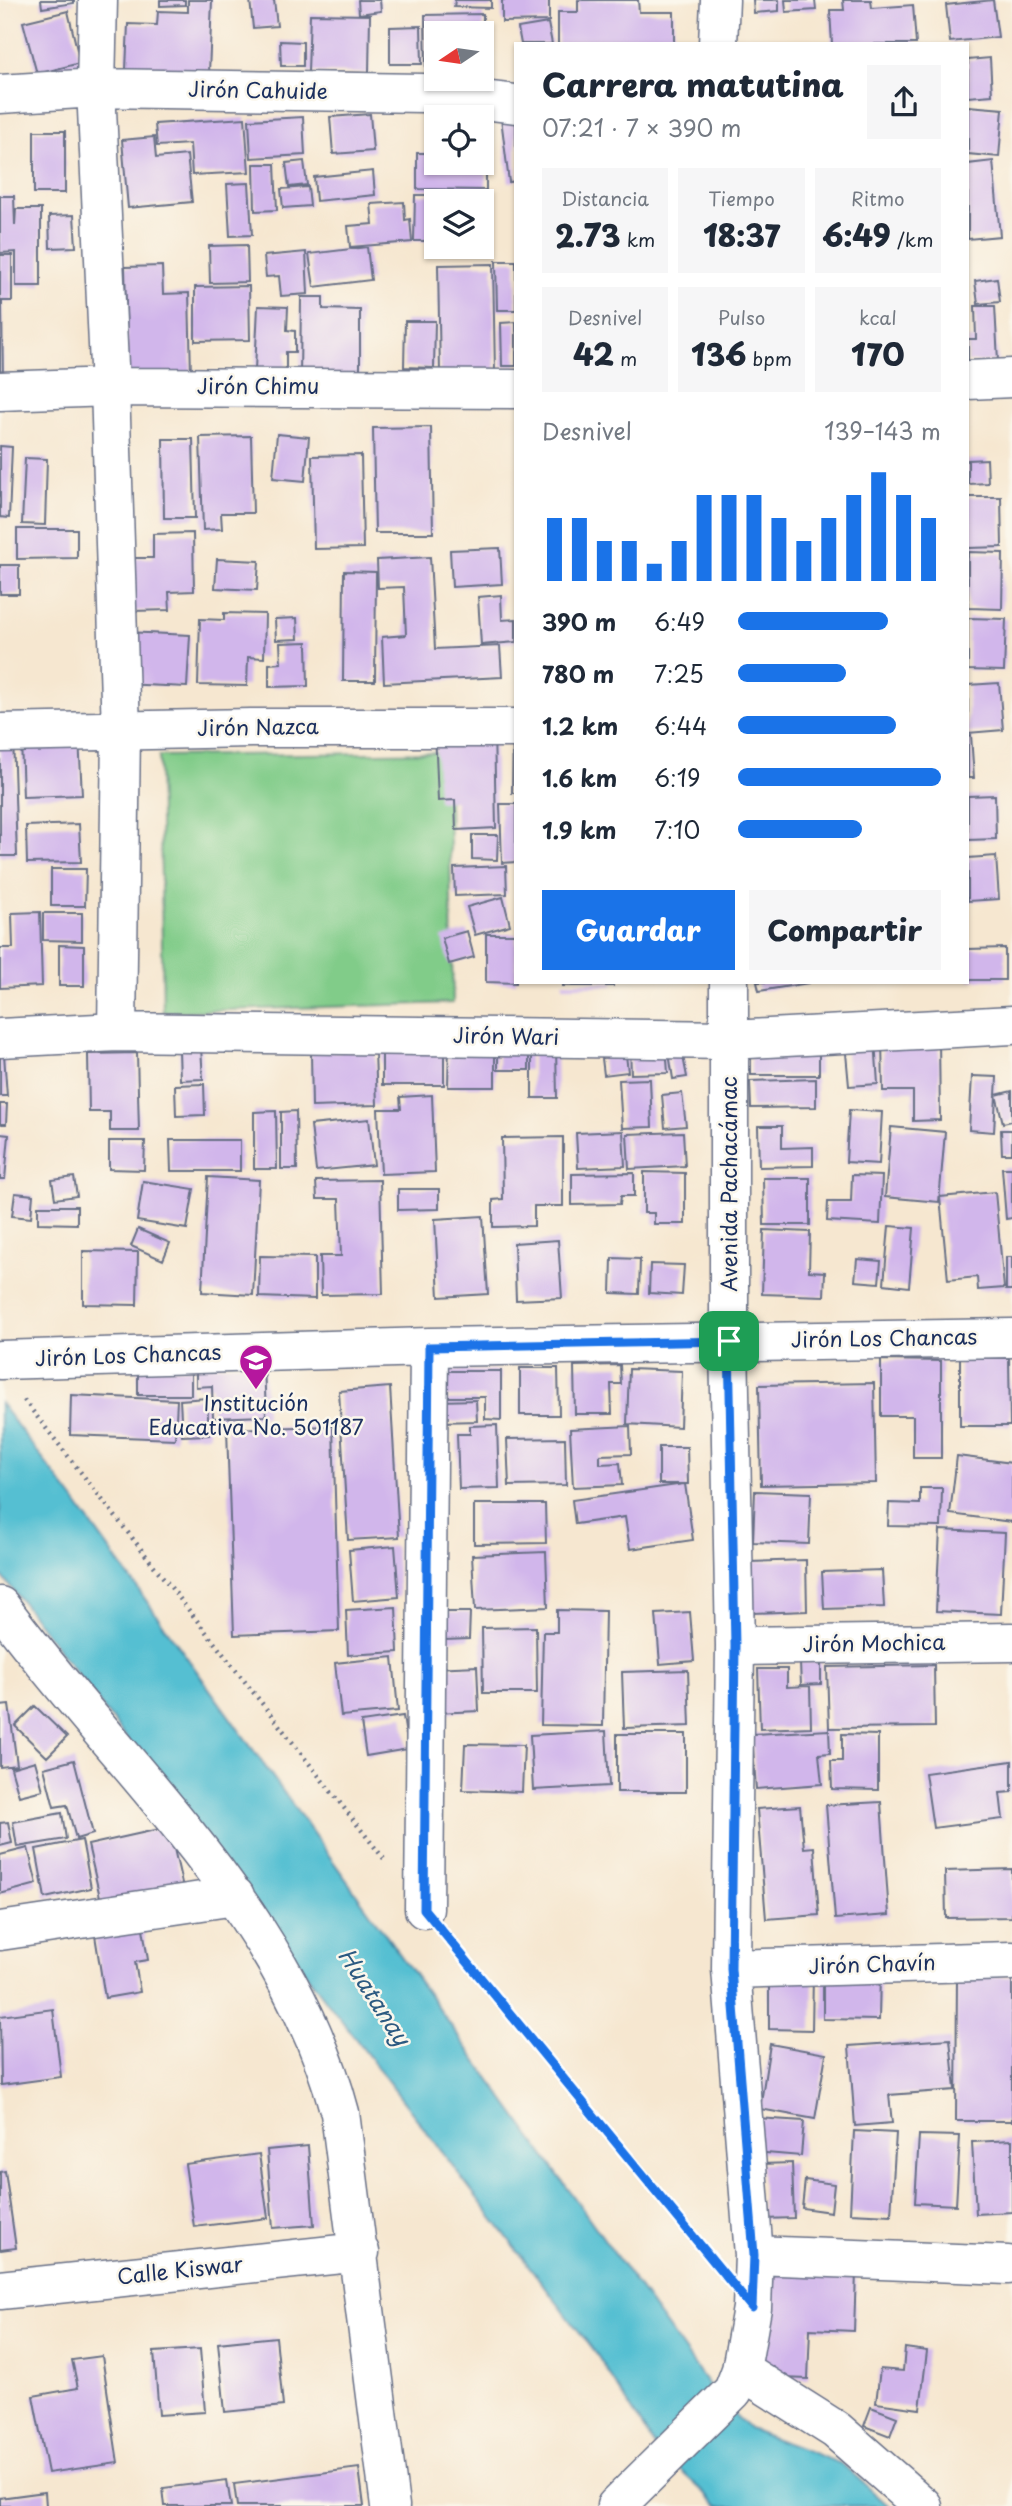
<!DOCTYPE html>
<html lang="es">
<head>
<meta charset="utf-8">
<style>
  body { margin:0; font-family:"Playpen Sans",sans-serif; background:#f6f6f7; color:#1f2937; height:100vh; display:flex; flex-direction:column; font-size:26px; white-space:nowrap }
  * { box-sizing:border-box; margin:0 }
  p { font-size:23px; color:#747a83 }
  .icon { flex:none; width:38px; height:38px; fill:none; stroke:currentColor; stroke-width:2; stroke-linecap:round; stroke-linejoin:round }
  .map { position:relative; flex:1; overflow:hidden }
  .side { position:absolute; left:514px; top:42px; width:455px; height:942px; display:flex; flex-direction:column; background:#fff; border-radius:0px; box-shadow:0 2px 5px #0004 }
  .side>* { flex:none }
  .needle { width:46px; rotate:257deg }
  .tools { position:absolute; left:424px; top:21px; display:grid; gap:14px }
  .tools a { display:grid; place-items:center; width:70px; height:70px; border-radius:0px; background:#fff; box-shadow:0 2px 5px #0004; font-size:35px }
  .pin { position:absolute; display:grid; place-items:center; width:60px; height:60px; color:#fff; margin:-30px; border-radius:14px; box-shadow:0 4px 10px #0006 }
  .round { display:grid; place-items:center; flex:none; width:74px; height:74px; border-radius:0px; background:#f6f6f7 }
  .overview { display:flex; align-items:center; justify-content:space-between; height:119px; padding:0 28px }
  h1 { font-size:32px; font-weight:800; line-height:52px }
  .metrics { display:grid; grid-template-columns:repeat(3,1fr); gap:10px; height:119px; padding:7px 28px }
  .metrics div { display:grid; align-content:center; border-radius:0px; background:#f6f6f7; text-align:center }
  .metrics b { font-size:30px; font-weight:800 }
  .metrics small { font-size:19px; font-weight:400 }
  .metrics p { font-size:19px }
  .chart { height:196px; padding:14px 28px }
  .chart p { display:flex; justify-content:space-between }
  .chart svg { width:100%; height:126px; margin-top:7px; stroke:#1a73e8; stroke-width:6 }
  .action { display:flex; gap:14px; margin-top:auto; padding:14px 28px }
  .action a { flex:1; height:80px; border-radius:0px; background:#1a73e8; color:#fff; font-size:28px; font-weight:800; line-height:80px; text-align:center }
  .action a+a { background:#f6f6f7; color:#1f2937 }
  ul { padding:0 28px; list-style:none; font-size:23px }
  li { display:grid; grid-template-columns:112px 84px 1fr; align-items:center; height:52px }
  li i { height:18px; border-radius:9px; background:#1a73e8 }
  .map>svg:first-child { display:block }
  .green { fill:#81cc89; stroke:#4e7e74; stroke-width:2 }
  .water { fill:#55bfd2; stroke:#387798; stroke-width:2 }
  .building { fill:#d1b6eb }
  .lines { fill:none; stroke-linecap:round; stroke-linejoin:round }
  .minor-casing { stroke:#686f86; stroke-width:41 }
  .path { stroke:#686f86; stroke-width:4.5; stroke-dasharray:2 5; stroke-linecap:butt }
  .minor { stroke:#fff; stroke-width:38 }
  .route-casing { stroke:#fff; stroke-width:14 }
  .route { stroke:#1a73e8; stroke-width:9 }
  .labels { text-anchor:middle; stroke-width:5; stroke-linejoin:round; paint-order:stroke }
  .street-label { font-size:21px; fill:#1b2f5e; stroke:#fbf7ec }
  .poi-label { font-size:21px; fill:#1b2f5e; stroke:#fbf7ec }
  .water-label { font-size:23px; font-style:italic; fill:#2c5a81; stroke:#fbf7ec }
</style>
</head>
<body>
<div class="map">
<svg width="1012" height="2506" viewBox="0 0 1012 2506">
  <rect width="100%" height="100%" fill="#fbf7ec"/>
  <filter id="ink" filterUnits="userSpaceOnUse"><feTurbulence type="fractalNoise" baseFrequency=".0143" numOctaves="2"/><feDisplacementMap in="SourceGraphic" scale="14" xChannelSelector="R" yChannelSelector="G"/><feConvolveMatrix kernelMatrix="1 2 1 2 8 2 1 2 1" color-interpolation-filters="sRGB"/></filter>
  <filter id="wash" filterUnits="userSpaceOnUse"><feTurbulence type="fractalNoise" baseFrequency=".00686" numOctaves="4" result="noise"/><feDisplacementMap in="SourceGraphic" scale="28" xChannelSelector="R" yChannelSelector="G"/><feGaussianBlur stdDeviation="1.57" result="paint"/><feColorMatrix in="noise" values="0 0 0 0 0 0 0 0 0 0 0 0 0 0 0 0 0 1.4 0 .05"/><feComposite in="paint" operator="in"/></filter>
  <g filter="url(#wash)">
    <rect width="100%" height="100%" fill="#f6e7d0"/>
    <path class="green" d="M448 752 453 1003 163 1012 159 756Z"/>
    <path class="water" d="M0 1403 74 1500 718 2398 749 2429 842 2464 889 2506H719L656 2448 597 2355 0 1573Z"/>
    <g id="blocks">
      <path class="building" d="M41 0H74V3L42 8Z
        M160 0H185V5L160 6Z
        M188 0H212L209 73 126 70 128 24 157 25 158 11 188 12Z
        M250 0H274L277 26 253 28Z
        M358 0H380L381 11 359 14Z
        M455 0H491V8L454 7Z
        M502 0H549V21L502 22Z
        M578 0H638L639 12H674V44H558V12H578Z
        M753 0H779V11L754 13Z
        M785 0H815L816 10 786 12Z
        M843 0H871L872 8 913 5 916 44H832L830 10H844Z
        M993 0 998 37 950 42 946 5Z
        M68 11 80 63 37 74 23 22Z
        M310 14 370 15 369 73 308 72Z
        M483 14V33H436V71H426L425 15Z
        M548 23 552 44H521L518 28Z
        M421 26 422 64H390V27Z
        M280 41 303 42V66H281Z
        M990 58 992 95 968 97V60Z
        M968 106 1003 109 999 157 968 154Z
        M370 114 373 151 333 154 330 117Z
        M516 116V181L509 182 501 118Z
        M303 117 305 155 251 158 249 120Z
        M428 117H436V151H428Z
        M245 118 249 172 192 175 190 144 157 146 155 124Z
        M34 131H65V193H34Z
        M154 137 156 158 187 155 192 202 128 208 122 140Z
        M417 153H436V163H481V154H486V190L417 189Z
        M304 161 307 185 289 187 286 163Z
        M993 161 1000 236 968 239V164Z
        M254 164H275L277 210 255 211Z
        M373 171 375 195 316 201 314 177Z
        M249 183 252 235 230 236 227 184Z
        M308 187 310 206 283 208 281 189Z
        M415 195H441L440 201H436V241H414Z
        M0 196H14L15 225 16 209H41V286H16V252L0 253Z
        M404 202 405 220 410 219 412 242 350 247 348 226 373 224 371 204Z
        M481 210H490L489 243H481Z
        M74 215 76 247 50 248 49 216Z
        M247 245 248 282 210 283 209 246Z
        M367 247 371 280 314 287 309 254Z
        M306 252 308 294 281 296 279 276 266 277 264 256Z
        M0 255H12V301H0Z
        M496 261H516V310H497Z
        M493 264 495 372 440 373 438 265Z
        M162 266 163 294 189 293 191 374 128 377 125 267Z
        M997 278 1000 302 978 304 975 281Z
        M249 286 250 340 195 341V287Z
        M301 297H323V309L360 310V379L300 378Z
        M0 303H2L3 383H0Z
        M258 306 288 307 287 330 295 331V352H286V371L255 370Z
        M975 306H995L998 361 968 362V339H976Z
        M405 321H435L434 368 404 367Z
        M516 322V366H502L501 323Z
        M431 427 433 533H375L373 428Z
        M277 434 309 437 305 481 273 478Z
        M251 436 253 513H221L222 529 203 530 200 437Z
        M163 439H193L195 518H164Z
        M0 446 12 447 9 518 0 517Z
        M361 455 363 548 314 549 312 456Z
        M25 458 47 459 45 525 22 524Z
        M987 459 988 483 968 484V460Z
        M968 497H1001L1002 547 968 548Z
        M17 529H77V558L17 559Z
        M193 533 194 591 169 592 170 610 132 611 131 558H153V534Z
        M500 548 502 584 452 587 450 550Z
        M968 552 1003 553 1002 609 968 608Z
        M430 557 435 649 500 646 502 677 384 683 382 637 406 635 404 587 378 588 377 560Z
        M217 559 259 561 257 590 215 588Z
        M0 565H19V594H0Z
        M344 571 376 572 375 681H343Z
        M501 595 502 620 516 619V642L481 645 478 597Z
        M224 613 265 614 264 658 248 657 247 686 198 685 200 619 224 620Z
        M297 618 298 639 276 640 275 619Z
        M968 618 1006 619 1004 671 968 670Z
        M125 632 190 635 187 687 122 684Z
        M307 642 308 686 269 687V664L281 663 280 643Z
        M999 683 1003 730 968 733V685Z
        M494 728 496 828 456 830 455 800 438 801 435 730Z
        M513 732H516V793H512Z
        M971 735 974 778H968V736Z
        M13 737 17 856H0V738Z
        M79 738 82 795 23 797 21 739Z
        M995 795 996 839 968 840V796Z
        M500 804H516V862L502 863Z
        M79 824 81 862 27 863 26 826Z
        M472 835H498L497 860 472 859Z
        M996 856 999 899 968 901V858Z
        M506 866 507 894 455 896 454 868Z
        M51 869H86L85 906H51Z
        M503 897 510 925 475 935 467 907Z
        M40 912 42 986 0 988V948H13L12 913Z
        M43 913H82V941L43 940Z
        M467 931 474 957 449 964 442 938Z
        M486 934H516V983L486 982Z
        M59 945 84 946V986H59Z
        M1005 948V980H968V949Z
        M563 982H613V986H563Z
        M757 982H809V983L759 991Z
        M882 1038H939L940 1120 913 1121V1091H883Z
        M875 1040 878 1084 849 1086 845 1042Z
        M382 1044 444 1045V1085H382Z
        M449 1044 495 1045V1087H448Z
        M666 1046 668 1073 631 1074 630 1048Z
        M532 1047H556L557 1098H532Z
        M625 1047 628 1072 604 1075 601 1050Z
        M201 1048 203 1079 180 1080 179 1050Z
        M498 1049H529V1070H498Z
        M751 1049H819V1075H751Z
        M375 1051 377 1105 312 1107 311 1052Z
        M682 1051 687 1077 673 1079 669 1053Z
        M137 1053 139 1131H110V1112H89L88 1054Z
        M4 1054 7 1096H0V1055Z
        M972 1076 997 1077 994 1132 969 1130Z
        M650 1079 652 1127 622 1128 619 1080Z
        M816 1079V1107L751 1108 750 1081Z
        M204 1084 205 1115 176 1116 175 1085Z
        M1012 1091V1121L1003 1123 996 1095Z
        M682 1093 686 1126 665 1128 662 1095Z
        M432 1095 435 1172 381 1174 378 1109H401L400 1097Z
        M0 1104H7L6 1124H0Z
        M849 1110 882 1112 879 1164 846 1162Z
        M276 1111 277 1169H254V1112Z
        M296 1111 297 1169H281V1112Z
        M369 1119 374 1165 316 1171 311 1125Z
        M758 1126H782V1148L813 1147V1166L759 1167Z
        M891 1127 945 1132 939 1202 885 1197Z
        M1001 1130H1012V1154H1002Z
        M623 1131 625 1166 578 1168 576 1133Z
        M683 1132 685 1166 629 1169 627 1134Z
        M0 1134 9 1135 5 1179H0Z
        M563 1137V1206H534V1226L493 1227V1200L503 1199 502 1138Z
        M170 1140H240V1171H171Z
        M109 1141H145L144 1170 109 1169Z
        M1002 1168H1012V1218L1006 1219Z
        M644 1172 685 1173V1224H654V1213H644Z
        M634 1173V1196H621L620 1204 572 1205V1174Z
        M852 1175 882 1176 880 1224 827 1221 828 1202H851Z
        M74 1177 77 1196 55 1199 52 1180Z
        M208 1177 259 1180 253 1295 202 1292Z
        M763 1178H810V1225H764Z
        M380 1180 383 1294 321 1295 320 1256H341L339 1199H317L316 1181Z
        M143 1181 194 1189 187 1229 137 1221Z
        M398 1189H439V1209L398 1210Z
        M995 1192 1004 1288 978 1290 977 1277 948 1280 940 1197Z
        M15 1193 33 1195 31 1218 12 1216Z
        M38 1206H77V1224L38 1223Z
        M483 1216 488 1294 439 1297 435 1219Z
        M889 1226 914 1228 909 1287 884 1284Z
        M138 1229 170 1243 163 1260 131 1246Z
        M764 1230 810 1232 809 1271 825 1272 824 1296 762 1294Z
        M558 1240 562 1298 516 1300 514 1243Z
        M83 1251 138 1252 137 1305 83 1304Z
        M260 1256 315 1257V1299L259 1297Z
        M1006 1257H1012V1290H1006Z
        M612 1258 640 1259 639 1294 611 1293Z
        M857 1259 881 1261 879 1283 855 1281Z
        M650 1264 684 1265 682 1295 649 1293Z
        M960 1358H1009L1010 1426H960Z
        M881 1360 941 1361V1458H913V1416H881Z
        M264 1363 266 1416 213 1418 212 1386 196 1387V1366Z
        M620 1365 621 1384H611L612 1414H575L574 1366Z
        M138 1368H191V1395H138Z
        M520 1368H558L559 1415H520Z
        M629 1369 682 1371 680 1427 627 1424Z
        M437 1371H501V1420L485 1419V1397H437Z
        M874 1383 876 1483 761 1485 759 1385Z
        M390 1387 399 1537 348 1540 339 1391Z
        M71 1395 177 1400 175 1439 70 1435Z
        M207 1398 209 1435 182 1436 180 1400Z
        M476 1400 477 1421 439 1422V1401Z
        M497 1425 499 1488 459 1489 457 1434H470V1426Z
        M333 1426 339 1631 234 1635 227 1429Z
        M630 1426 631 1454 600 1455V1464L620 1463 622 1485 573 1487 570 1429Z
        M565 1438 566 1485 509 1486 507 1439Z
        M659 1447H687L688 1484H685L693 1540 630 1549 625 1517 575 1524 572 1500 684 1484H659Z
        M957 1456 1012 1463V1522L950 1514Z
        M920 1488H942L941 1527 888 1526 889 1503 920 1504Z
        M755 1491 811 1493 809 1544 753 1542Z
        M474 1504H545L546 1543 474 1544Z
        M940 1530 1005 1533 1001 1614 936 1611Z
        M395 1546 399 1597 353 1601 349 1550Z
        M546 1552 548 1607 475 1610 472 1555Z
        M806 1560 807 1611 752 1613 750 1562Z
        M882 1570 884 1607 824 1609 822 1572Z
        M396 1607 398 1652 348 1655 346 1610Z
        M557 1610 605 1611 603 1726 541 1725 543 1632H557Z
        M444 1612H470L469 1639 444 1640Z
        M690 1612 694 1661 660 1664 656 1614Z
        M536 1627 537 1693H483L482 1628Z
        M393 1657 398 1711 341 1716 335 1663Z
        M821 1662V1684L801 1685 800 1663Z
        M934 1665 935 1727 829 1728 827 1667Z
        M477 1666 479 1711 435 1713 433 1668Z
        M758 1669H787V1687L810 1686 811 1727 760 1729Z
        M688 1670 690 1726 624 1728 622 1672Z
        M9 1705 17 1765 0 1767V1706Z
        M35 1706 67 1737 47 1757 15 1726Z
        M403 1716 408 1749 366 1756 361 1722Z
        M829 1730 830 1753 819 1754 822 1784 756 1789 752 1734Z
        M606 1731 609 1786 533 1790 530 1735Z
        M617 1734H686V1792H617Z
        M842 1734 878 1735V1790L832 1789 831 1761H842Z
        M465 1744 524 1745 522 1792 463 1790Z
        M74 1760 93 1834 76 1839 67 1805 54 1807 44 1768Z
        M35 1761 43 1790 19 1796 11 1768Z
        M1012 1761V1792L1000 1793 1003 1819 933 1828 925 1773Z
        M881 1802 889 1915 835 1919 826 1805Z
        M800 1806 804 1848 814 1847 819 1915 766 1919 757 1809Z
        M62 1813 66 1839 17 1847 13 1822Z
        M8 1822 12 1843 0 1846V1823Z
        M169 1827 184 1892 103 1910 88 1845Z
        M82 1840 91 1888 45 1898 36 1849Z
        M28 1848 37 1884 0 1894V1855Z
        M1012 1869V1917L946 1918 945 1871Z
        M142 1922 148 1960 135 1962 140 1992 105 1998 94 1929Z
        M823 1970 880 1971 879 2020 823 2019Z
        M769 1975H813L812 2030 769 2029Z
        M957 1976 1012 1977V2121H956Z
        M53 2009 61 2077 1 2085 0 2016Z
        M950 2039 955 2090 889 2095 892 2123 855 2126 849 2046Z
        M770 2044 826 2054 815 2119 760 2109Z
        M756 2118 804 2121 801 2156 754 2152Z
        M854 2131 896 2133 891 2215 850 2213Z
        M919 2135 960 2136 956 2205 915 2203Z
        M1012 2140V2212L976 2214 972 2142Z
        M308 2146 314 2225 273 2228 267 2150Z
        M259 2154 268 2218 194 2227 185 2164Z
        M792 2163 794 2218 763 2219 761 2164Z
        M5 2171 16 2248 0 2250V2172Z
        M805 2180 834 2184 831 2212 802 2208Z
        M763 2269 856 2272 854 2331 810 2329 808 2379 758 2377Z
        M276 2337 283 2406 225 2412 218 2343Z
        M905 2348 927 2351 920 2409 876 2403 880 2369 903 2371Z
        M200 2349 205 2412 159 2415 154 2352Z
        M102 2356 118 2463 48 2473 33 2396 78 2388 72 2360Z
        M871 2407 897 2417 890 2436 864 2426Z
        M359 2468 364 2506H237L234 2484Z
        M227 2480 231 2506H165L163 2488Z
        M45 2492 46 2506H0V2498Z"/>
    </g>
  </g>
  <g filter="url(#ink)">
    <use href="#blocks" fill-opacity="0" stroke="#686f86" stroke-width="2"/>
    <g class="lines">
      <g class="minor-casing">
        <path id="minor" d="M98 0 96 88 110 387 121 731 117 1032
          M718 44 720 0
          M0 94 96 88 423 93 516 104
          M968 380 1012 378
          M0 391 110 387 516 389
          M0 733 251 728H516
          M0 1038 117 1032 731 1040 1012 1025
          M0 1360 429 1347 1012 1338
          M0 1606C120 1769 287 1910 340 2113L390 2506
          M735 1646 1012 1642
          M424 1909 429 1347
          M0 1931 235 1896
          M731 1969 1012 1961
          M754 2255 1008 2265
          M0 2290 360 2252
          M741 2370 836 2430 923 2506
          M616 2506 733 2391 741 2370 752 2308 754 2255 731 1969 735 1646 729 1341V982"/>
      </g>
      <path class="path" d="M24 1400 384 1859
        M449 1939 712 2260"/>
      <use href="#minor" class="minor"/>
    </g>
  </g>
  <g class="lines" filter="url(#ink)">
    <g class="route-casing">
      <path id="route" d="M729 1341 735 1646 731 1969 754 2255 752 2308 424 1909 429 1347Z"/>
    </g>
    <use href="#route" class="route"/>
  </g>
  <defs>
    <g id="school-pin" transform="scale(1.75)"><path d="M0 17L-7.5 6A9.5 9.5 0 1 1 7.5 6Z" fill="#b5179e" stroke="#fbf7ec"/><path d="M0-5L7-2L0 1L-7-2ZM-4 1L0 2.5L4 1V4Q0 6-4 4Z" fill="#fff"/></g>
  </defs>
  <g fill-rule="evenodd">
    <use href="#school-pin" x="256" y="1361"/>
  </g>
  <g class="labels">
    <g class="street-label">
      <text transform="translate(258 91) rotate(1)" y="7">Jirón Cahuide</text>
      <text x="258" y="394">Jirón Chimu</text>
      <text transform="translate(258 728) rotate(-1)" y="7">Jirón Nazca</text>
      <text transform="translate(506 1037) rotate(1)" y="7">Jirón Wari</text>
      <text transform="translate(730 1184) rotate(-90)" y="7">Avenida Pachacámac</text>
      <text transform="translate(884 1339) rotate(-1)" y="7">Jirón Los Chancas</text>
      <text transform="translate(128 1356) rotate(-2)" y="7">Jirón Los Chancas</text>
      <text transform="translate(874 1644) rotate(-1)" y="7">Jirón Mochica</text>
      <text transform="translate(872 1965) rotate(-2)" y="7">Jirón Chavín</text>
      <text transform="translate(180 2271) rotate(-6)" y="7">Calle Kiswar</text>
    </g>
    <g class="poi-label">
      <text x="256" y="1411">Institución<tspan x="256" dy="24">Educativa No. 501187</tspan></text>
    </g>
    <g class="water-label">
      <text transform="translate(374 1997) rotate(57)" y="8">Huatanay</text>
    </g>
  </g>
</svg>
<div class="tools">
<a><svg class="needle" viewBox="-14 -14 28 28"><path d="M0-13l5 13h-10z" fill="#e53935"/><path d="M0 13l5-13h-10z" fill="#747a83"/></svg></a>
<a><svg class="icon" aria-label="locate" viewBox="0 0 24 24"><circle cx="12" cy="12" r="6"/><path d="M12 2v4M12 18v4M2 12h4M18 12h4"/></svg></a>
<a><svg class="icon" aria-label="layers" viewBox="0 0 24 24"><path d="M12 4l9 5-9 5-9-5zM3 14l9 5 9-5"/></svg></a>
</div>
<div class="pin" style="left:729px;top:1341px;background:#1e9e55"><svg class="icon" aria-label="arrive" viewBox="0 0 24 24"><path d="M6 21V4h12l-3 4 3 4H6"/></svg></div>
<section class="side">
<div class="overview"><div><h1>Carrera matutina</h1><p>07:21 · 7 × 390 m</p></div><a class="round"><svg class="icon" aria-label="share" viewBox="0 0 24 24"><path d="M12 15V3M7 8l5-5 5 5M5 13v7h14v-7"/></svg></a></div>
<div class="metrics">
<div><p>Distancia</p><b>2.73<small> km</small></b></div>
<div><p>Tiempo</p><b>18:37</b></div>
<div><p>Ritmo</p><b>6:49<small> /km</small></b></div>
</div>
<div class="metrics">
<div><p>Desnivel</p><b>42<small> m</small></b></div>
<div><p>Pulso</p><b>136<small> bpm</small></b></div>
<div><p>kcal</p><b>170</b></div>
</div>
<div class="chart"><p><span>Desnivel</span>139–143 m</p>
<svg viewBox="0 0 160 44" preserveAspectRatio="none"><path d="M5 44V22M15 44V22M25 44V30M35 44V30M45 44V38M55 44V30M65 44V14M75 44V14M85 44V14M95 44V22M105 44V30M115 44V22M125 44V14M135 44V6M145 44V14M155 44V22"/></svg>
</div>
<ul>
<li><b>390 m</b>6:49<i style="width:74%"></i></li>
<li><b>780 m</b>7:25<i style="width:53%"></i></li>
<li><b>1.2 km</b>6:44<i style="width:78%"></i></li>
<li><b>1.6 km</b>6:19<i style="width:100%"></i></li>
<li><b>1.9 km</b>7:10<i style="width:61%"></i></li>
</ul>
<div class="action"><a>Guardar</a><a>Compartir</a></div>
</section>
</div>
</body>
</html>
